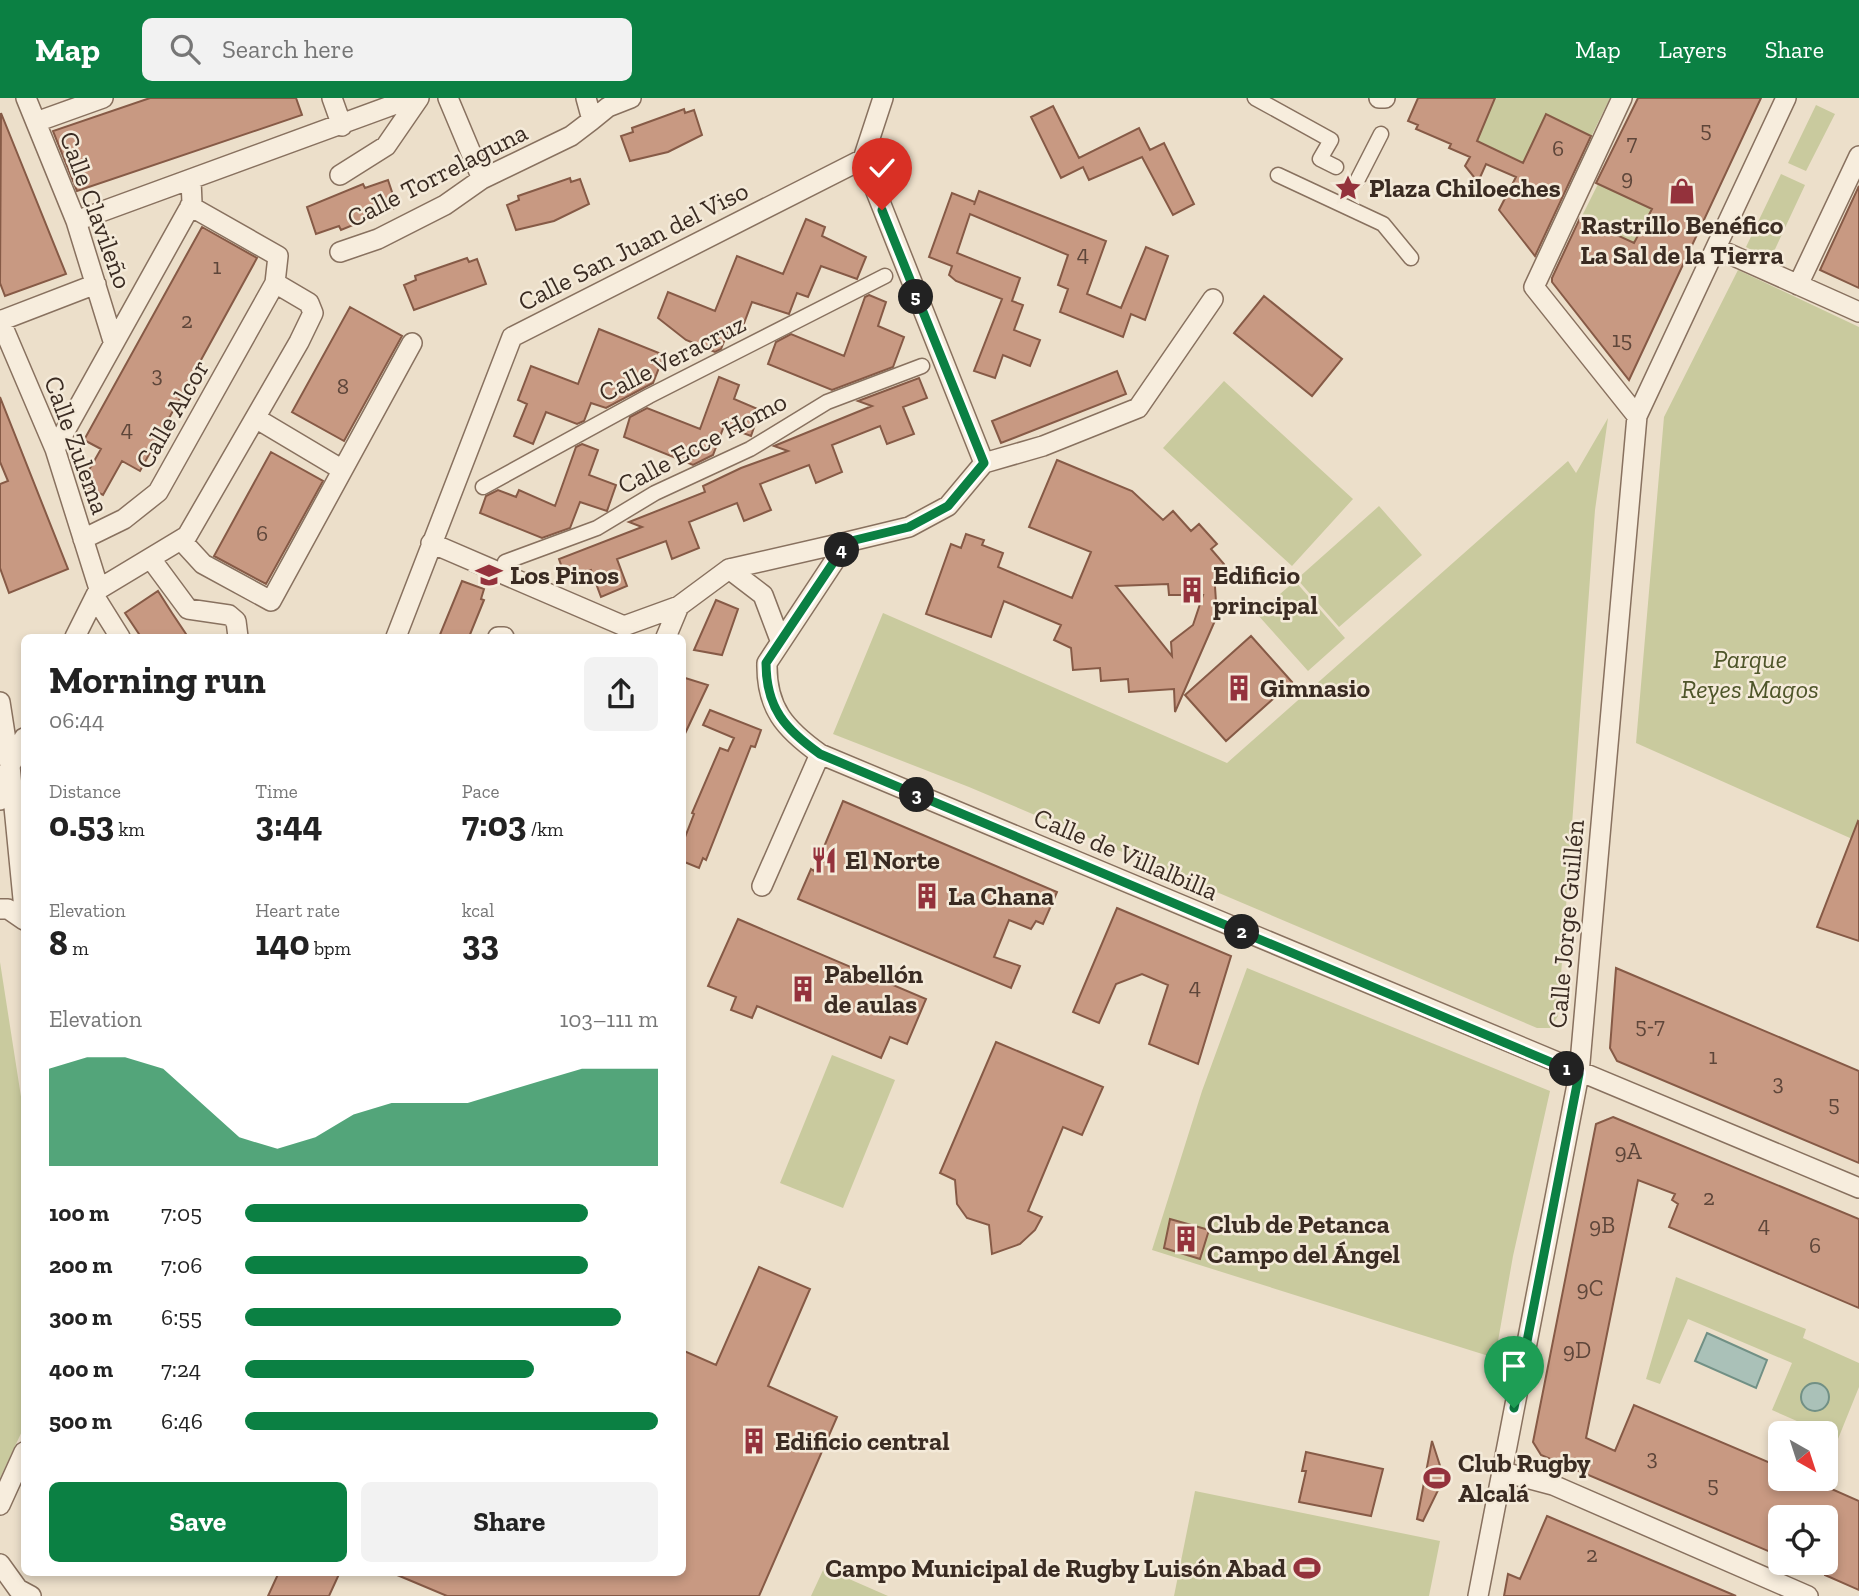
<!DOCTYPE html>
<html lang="en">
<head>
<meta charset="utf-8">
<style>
  body { margin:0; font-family:"Zilla Slab",serif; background:#f2f2f2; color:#222; height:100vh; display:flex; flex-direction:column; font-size:26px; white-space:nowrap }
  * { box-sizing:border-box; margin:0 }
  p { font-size:23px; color:#767676 }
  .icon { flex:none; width:38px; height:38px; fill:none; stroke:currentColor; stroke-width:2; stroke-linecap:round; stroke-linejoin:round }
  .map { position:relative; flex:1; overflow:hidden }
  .side { position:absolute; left:21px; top:536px; width:665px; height:942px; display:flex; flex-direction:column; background:#fff; border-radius:10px; box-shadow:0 4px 10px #0003 }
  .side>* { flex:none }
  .needle { width:46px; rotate:141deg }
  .tools { position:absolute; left:1768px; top:1323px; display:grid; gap:14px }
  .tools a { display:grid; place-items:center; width:70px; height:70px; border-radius:10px; background:#fff; box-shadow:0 4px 10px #0003; font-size:35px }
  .pin { position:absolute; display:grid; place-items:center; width:60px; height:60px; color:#fff; margin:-72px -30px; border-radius:50% 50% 50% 0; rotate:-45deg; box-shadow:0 0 7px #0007 }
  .pin .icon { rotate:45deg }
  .km { position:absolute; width:35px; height:35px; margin:-18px; border-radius:50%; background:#222; color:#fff; font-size:19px; line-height:35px; text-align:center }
  .round { display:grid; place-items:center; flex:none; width:74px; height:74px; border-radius:10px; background:#f2f2f2 }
  .overview { display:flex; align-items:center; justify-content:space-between; height:119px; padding:0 28px }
  h1 { font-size:38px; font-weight:700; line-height:52px }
  .figures { display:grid; grid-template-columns:repeat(3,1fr); gap:10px; height:119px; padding:7px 28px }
  .figures div { display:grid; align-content:center }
  .figures b { font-size:35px; font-weight:700 }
  .figures small { font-size:19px; font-weight:400 }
  .figures p { font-size:19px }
  .chart { height:196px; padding:14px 28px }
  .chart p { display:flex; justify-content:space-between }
  .chart svg { width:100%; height:126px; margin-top:7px; fill:#0b8043; opacity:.7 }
  .action { display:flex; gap:14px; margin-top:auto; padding:14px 28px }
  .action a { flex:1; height:80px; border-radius:10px; background:#0b8043; color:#fff; font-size:28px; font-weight:700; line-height:80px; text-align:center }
  .action a+a { background:#f2f2f2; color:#222 }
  ul { padding:0 28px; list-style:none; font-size:23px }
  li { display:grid; grid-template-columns:112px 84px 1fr; align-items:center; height:52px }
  li i { height:18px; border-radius:9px; background:#0b8043 }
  header { display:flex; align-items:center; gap:42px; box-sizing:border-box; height:98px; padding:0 35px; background:#0b8043; color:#fff }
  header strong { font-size:33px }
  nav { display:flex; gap:38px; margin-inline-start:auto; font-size:24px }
  .search { width:490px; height:63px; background:#f2f2f2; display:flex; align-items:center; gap:18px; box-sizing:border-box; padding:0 24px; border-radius:10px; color:#767676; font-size:26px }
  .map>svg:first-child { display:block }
  .green { fill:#c9ca9e }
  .water { fill:#aac1b8; stroke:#719085; stroke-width:2 }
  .building { fill:#c89982; stroke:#865a46; stroke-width:2; fill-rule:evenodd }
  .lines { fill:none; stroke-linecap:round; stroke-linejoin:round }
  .pedestrian-casing { stroke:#88715f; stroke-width:17 }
  .minor-casing { stroke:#88715f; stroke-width:22 }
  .pedestrian { stroke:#f7eddd; stroke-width:14 }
  .minor { stroke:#f7eddd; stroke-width:19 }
  .route-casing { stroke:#fff; stroke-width:14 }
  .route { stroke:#0b8043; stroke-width:9 }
  .labels { text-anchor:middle; stroke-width:5; stroke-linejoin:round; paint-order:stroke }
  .number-label { font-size:23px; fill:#5e463a }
  .street-label { font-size:26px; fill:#3a2b22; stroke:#f4ead9 }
  .poi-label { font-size:26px; font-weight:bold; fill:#3a2b22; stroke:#f4ead9; text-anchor:start }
  .park-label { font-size:26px; font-style:italic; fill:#4e5529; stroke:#f4ead9 }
</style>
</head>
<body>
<header>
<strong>Map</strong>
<div class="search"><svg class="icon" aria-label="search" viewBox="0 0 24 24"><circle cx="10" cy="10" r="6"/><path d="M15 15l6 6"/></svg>Search here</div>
<nav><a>Map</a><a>Layers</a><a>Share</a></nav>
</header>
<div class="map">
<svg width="1859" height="1498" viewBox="0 0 1859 1498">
  <rect width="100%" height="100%" fill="#ecdfca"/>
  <path class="green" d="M1495 0H1610L1591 39 1546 17 1523 65 1477 43Z
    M1816 7 1835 16 1806 73 1788 65Z
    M1781 76 1805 87 1770 162 1746 149Z
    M1598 86 1682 125 1635 145 1581 120Z
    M1738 172 1859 229V744L1636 645 1664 319Z
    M1224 283 1353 401 1292 468 1163 350Z
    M1608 320 1595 412 1558 918 1550 930H1537L969 689 833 636 883 515 1227 665 1568 363 1576 375Z
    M1379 408 1422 457 1339 529 1297 481Z
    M1295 483 1345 540 1308 573 1257 516Z
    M0 864 24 1018V1329L0 1380Z
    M1247 870 1550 993 1513 1158 1495 1260 1152 1152 1202 993Z
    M832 957 895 982 843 1110 780 1085Z
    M1676 1179 1806 1231 1803 1240 1859 1265V1289L1838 1341 1772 1312 1792 1265 1688 1221 1660 1286 1646 1281Z
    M1195 1393 1440 1443 1429 1498H1174Z
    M824 1470 888 1498H811Z"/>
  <path class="water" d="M1707 1235 1767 1262 1756 1290 1695 1263Z
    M1801 1299a14 14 0 1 1 28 0a14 14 0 1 1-28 0Z"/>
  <path class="building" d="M150 0H296L302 17 77 93 53 33Z
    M1418 0H1495L1477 43 1523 65 1546 16 1591 38 1535 158 1499 112 1516 79 1486 66 1478 84 1465 68 1470 59 1449 50 1451 46 1416 31 1418 27 1408 23Z
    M1638 0H1761L1629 282 1552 184V180L1580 120 1634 145 1652 111 1596 85Z
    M1053 8 1079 60 1139 30 1150 52 1164 45 1194 106 1173 117 1142 59 1089 82 1083 69 1061 80 1031 19Z
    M684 11 685 15 694 12 702 37 668 54 630 63 621 38 633 34 632 30Z
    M1 15 66 176 5 198 0 185Z
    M570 80 571 84 580 81 589 106 554 123 516 132 507 107 519 102 518 98Z
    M388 82 397 109 341 132 339 128 316 136 307 109 363 86 365 90Z
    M1859 88V190L1820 172Z
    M979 93 1106 143 1087 196 1121 210 1146 149 1168 158 1145 222 1131 216 1123 239 1060 214 1068 191 1058 187 1068 157 970 116 957 155 1020 180 1012 203 1023 207 1014 232 1040 242 1030 268 1003 257 995 280 974 273 1002 201 956 183 949 177 952 168 929 159 952 95 975 104 974 107Z
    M806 121 825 129 822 138 866 159 857 181 821 168 808 199 797 195 789 216 752 204 740 236 729 231 721 251 715 254 686 242 658 220 668 194 715 213 737 158 783 176Z
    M202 129 257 160 140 373 122 363 103 397 81 386 101 351 84 342Z
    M467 160 469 164 477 161 486 186 414 212 404 187 416 182 415 178Z
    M869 197 886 204 878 228 904 239 893 269 832 292 768 266 776 244 791 236 844 258 865 199Z
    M1264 198 1342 261 1312 298 1234 235Z
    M350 209 402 238 344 343 292 314Z
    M599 231 664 257 653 285 606 310 591 305 584 323 577 326 546 314 533 346 514 338 527 306 518 302 531 268 578 286Z
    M1117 273 1126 296 1001 345 992 323Z
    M719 279 739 287 734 301 760 312 751 338 724 328 713 357 693 367 624 339 630 319 647 310 700 331Z
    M919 280 927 300 903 309 914 336 887 346 880 328 832 347 842 374 816 385 809 367 760 386 771 412 744 423 737 405 689 424 699 450 672 461 666 443 617 461 627 488 601 499 591 472 566 481 559 461 642 429 629 424 705 394 703 388 741 370 788 353 774 348 872 308 858 303Z
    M0 299 68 471 9 495 0 470V386L8 383 0 364Z
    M582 346 598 352 589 377 616 387 607 413 580 404 570 430 542 440 480 415 486 398 498 392 516 399 519 392 555 408 576 349Z
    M271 354 323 383 266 486 214 458Z
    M1057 362 1132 393 1163 422 1173 413 1191 433 1199 426 1217 446 1211 451 1224 466 1214 474 1217 518 1175 614 1174 591 1129 594 1128 581 1101 583 1100 570 1073 572 1071 550 1054 542 1061 527 1004 503 991 539 926 516 951 446 961 450 966 436 984 442 982 447 1003 455 998 469 1072 500 1091 454 1029 429ZM1168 486 1169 497H1203L1193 527 1171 544 1172 558 1116 488Z
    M462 483 484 491 481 501 484 502 469 539H439Z
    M158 493 172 515 188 539H141L125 515Z
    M716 502 738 511 722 557 694 552Z
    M1251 538 1292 584 1226 643 1185 597Z
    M682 579 708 587 682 642Z
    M710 612 761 632 755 649 751 648 706 762 703 760 699 770 682 763V747L694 716 692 715 720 650 728 653 734 640 703 627Z
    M843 703 1057 794 1043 826 1036 823 1031 831 1009 822 994 859 1020 868 1011 890 798 801 811 771 814 773Z
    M1858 723 1859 724V843L1817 829Z
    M1117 810 1231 858 1198 966 1149 946 1168 887 1142 876 1116 886 1099 925 1073 914Z
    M738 821 926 901 907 946 890 939 881 960 757 908 752 920 731 912 736 899 708 888Z
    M1616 870 1859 973V1065L1617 963 1610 950Z
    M996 944 1103 989 1082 1037 1063 1029 1028 1113 1042 1119 1035 1132 1020 1146 992 1156 989 1127 967 1120 957 1106 955 1082 940 1075Z
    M1613 1019 1859 1121V1210L1669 1129 1678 1106 1672 1102 1675 1096 1638 1082 1586 1340 1615 1353 1634 1307 1780 1369V1381H1809L1859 1403V1492L1825 1477V1419H1780V1458L1541 1357 1533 1344 1596 1026Z
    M1170 1121 1209 1132 1200 1161 1164 1150Z
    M759 1169 810 1191 768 1288 837 1319 759 1498H447L390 1474H682V1252L716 1267Z
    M1432 1343 1444 1380 1423 1423 1417 1421Z
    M1306 1354 1383 1371 1371 1418 1299 1404 1306 1373H1302Z
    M1547 1418 1736 1498H1504L1508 1476 1520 1481Z
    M279 1474H340L329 1498H268Z"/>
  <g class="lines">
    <g class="pedestrian-casing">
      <path id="pedestrian" d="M1255 0 1331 42 1320 61 1336 69
        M1278 77 1383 126 1411 160
        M1358 81 1381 36
        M483 389 649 298 885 178
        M505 464 597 430 655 395 750 351 827 304 922 268"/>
    </g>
    <g class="minor-casing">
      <path id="minor" d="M26 0 76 123 113 243
        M332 0 342 28
        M448 0 482 81
        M883 0 863 61 984 365
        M1379 0H1385
        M1622 0 1534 189 1637 318
        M592 22 608 9 631 0
        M36 24 103 0
        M340 77 386 48 419 0
        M190 108 278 158 275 185
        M76 123 412 0
        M1716 150 1859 214
        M340 154 378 141 445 107 482 81 571 38 592 22 586 0
        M1798 187 1859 58
        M0 222 55 351 99 491
        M0 223 96 186
        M257 321 341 371
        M55 351 192 105 191 82
        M984 365 948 408 909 429 847 444 767 565C766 610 785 631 820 656L1859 1090
        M984 365 1043 348 1138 310 1213 201
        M181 442 203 466 271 503 412 245
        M431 445 624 528 679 508 729 471 763 497 780 542
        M151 461 188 511 229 517 236 523 238 539
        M729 471 847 444
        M95 499 120 539
        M75 539 99 491 187 438 299 244 313 215 309 205 275 185 158 394 124 421 83 441
        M396 539 512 239 863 61
        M498 539H504
        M666 539 679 508
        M0 604 10 668 24 811
        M0 702 10 668 24 640
        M762 788 820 656
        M0 811H8L24 822
        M1503 1374 1553 1387 1808 1498
        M0 1407 24 1354
        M0 1466 18 1491 31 1498
        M1478 1498 1579 976 1637 318 1786 0"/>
    </g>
    <use href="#pedestrian" class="pedestrian"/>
    <use href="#minor" class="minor"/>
  </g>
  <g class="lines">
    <g class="route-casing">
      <path id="route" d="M882 112 984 365 948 408 909 429 847 444 766 565C766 610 785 631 820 656L1579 976 1514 1310"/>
    </g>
    <use href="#route" class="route"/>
  </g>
  <defs>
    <g id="sight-bare" transform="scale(2.1)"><path d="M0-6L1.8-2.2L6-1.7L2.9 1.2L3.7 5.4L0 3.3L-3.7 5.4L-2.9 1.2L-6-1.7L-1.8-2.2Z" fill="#94323c" stroke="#f4ead9" stroke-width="2.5" paint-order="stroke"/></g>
    <g id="shop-bare" transform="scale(2.1)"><path d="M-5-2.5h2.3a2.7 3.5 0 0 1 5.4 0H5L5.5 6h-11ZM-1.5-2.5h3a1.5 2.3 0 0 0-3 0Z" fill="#94323c" stroke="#f4ead9" stroke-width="2.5" paint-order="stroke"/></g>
    <g id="school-bare" transform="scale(2.1)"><path d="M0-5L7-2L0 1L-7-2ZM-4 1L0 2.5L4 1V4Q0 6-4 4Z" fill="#94323c" stroke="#f4ead9" stroke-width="2.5" paint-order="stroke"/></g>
    <g id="building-bare" transform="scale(2.1)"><path d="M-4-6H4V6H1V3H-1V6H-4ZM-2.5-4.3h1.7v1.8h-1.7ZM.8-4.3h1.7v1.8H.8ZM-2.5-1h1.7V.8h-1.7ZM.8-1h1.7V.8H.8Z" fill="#94323c" stroke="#f4ead9" stroke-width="2.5" paint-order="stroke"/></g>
    <g id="restaurant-bare" transform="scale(2.1)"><path d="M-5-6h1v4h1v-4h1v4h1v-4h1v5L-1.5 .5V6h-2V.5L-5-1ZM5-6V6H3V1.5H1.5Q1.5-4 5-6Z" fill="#94323c" stroke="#f4ead9" stroke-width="2.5" paint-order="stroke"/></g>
    <g id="stadium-bare" transform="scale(2.1)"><path d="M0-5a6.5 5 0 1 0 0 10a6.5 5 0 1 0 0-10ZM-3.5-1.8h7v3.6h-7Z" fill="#94323c" stroke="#f4ead9" stroke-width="2.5" paint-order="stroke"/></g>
  </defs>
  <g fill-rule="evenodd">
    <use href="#sight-bare" x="1348" y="90"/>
    <use href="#shop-bare" x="1682" y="93"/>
    <use href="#school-bare" x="489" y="477"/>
    <use href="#building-bare" x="1192" y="492"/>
    <use href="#building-bare" x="1239" y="590"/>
    <use href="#restaurant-bare" x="824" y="762"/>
    <use href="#building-bare" x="927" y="798"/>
    <use href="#building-bare" x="803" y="891"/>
    <use href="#building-bare" x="1186" y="1141"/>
    <use href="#building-bare" x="754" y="1343"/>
    <use href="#stadium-bare" x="1437" y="1380"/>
    <use href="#stadium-bare" x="1307" y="1470"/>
  </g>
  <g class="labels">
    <g class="number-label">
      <text x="1706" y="39">5</text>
      <text x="1632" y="52">7</text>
      <text x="1558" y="58">6</text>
      <text x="1627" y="87">9</text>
      <text x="1083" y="163">4</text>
      <text x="217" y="176">1</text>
      <text x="187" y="230">2</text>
      <text x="1622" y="249">15</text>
      <text x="157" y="284">3</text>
      <text x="343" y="296">8</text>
      <text x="127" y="338">4</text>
      <text x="262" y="443">6</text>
      <text x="1195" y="896">4</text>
      <text x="1650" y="935">5-7</text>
      <text x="1713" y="966">1</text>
      <text x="1778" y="992">3</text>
      <text x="1834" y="1013">5</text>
      <text x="1628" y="1061">9A</text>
      <text x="1709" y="1107">2</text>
      <text x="1764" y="1134">4</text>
      <text x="1602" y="1135">9B</text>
      <text x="1815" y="1155">6</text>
      <text x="1590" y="1198">9C</text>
      <text x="1577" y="1260">9D</text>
      <text x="1652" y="1367">3</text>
      <text x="1713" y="1394">5</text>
      <text x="1592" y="1464">2</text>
    </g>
    <g class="street-label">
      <text transform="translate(437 77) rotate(-27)" y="9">Calle Torrelaguna</text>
      <text transform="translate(96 112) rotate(70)" y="9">Calle Clavileño</text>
      <text transform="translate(633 148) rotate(-27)" y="9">Calle San Juan del Viso</text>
      <text transform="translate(672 260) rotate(-27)" y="9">Calle Veracruz</text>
      <text transform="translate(172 316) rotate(-60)" y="9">Calle Alcor</text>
      <text transform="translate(702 345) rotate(-28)" y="9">Calle Ecce Homo</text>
      <text transform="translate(77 347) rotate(70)" y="9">Calle Zulema</text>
      <text transform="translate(1126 756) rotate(23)" y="9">Calle de Villalbilla</text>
      <text transform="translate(1566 826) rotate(-85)" y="9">Calle Jorge Guillén</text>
    </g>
    <g class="poi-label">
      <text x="1369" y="99">Plaza Chiloeches</text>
      <text x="1682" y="136" text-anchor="middle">Rastrillo Benéfico<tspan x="1682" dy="30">La Sal de la Tierra</tspan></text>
      <text x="510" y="486">Los Pinos</text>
      <text x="1213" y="486">Edificio<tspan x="1213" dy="30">principal</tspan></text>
      <text x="1260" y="599">Gimnasio</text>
      <text x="845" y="771">El Norte</text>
      <text x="948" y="807">La Chana</text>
      <text x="824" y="885">Pabellón<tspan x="824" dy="30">de aulas</tspan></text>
      <text x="1207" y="1135">Club de Petanca<tspan x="1207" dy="30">Campo del Ángel</tspan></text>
      <text x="775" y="1352">Edificio central</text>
      <text x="1458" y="1374">Club Rugby<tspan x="1458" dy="30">Alcalá</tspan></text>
      <text x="1286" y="1479" text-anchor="end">Campo Municipal de Rugby Luisón Abad</text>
    </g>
    <g class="park-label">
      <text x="1750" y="570">Parque<tspan x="1750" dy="30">Reyes Magos</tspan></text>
    </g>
  </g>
</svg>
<div class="tools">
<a><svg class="needle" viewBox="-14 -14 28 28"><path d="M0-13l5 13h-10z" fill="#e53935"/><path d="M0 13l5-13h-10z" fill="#767676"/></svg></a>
<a><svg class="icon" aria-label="locate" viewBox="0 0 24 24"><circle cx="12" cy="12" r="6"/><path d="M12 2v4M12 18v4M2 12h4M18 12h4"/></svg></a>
</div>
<div class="pin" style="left:1514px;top:1310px;background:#1e9e55"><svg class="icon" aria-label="arrive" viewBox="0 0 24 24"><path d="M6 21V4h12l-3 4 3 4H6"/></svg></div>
<div class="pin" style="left:882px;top:112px;background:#d93025"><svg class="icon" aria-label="check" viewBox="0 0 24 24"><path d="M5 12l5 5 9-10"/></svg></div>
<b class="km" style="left:1567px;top:971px">1</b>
<b class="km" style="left:1242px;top:834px">2</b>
<b class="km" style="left:917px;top:697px">3</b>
<b class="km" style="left:842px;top:452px">4</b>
<b class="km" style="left:916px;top:199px">5</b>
<section class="side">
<div class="overview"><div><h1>Morning run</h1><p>06:44</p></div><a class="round"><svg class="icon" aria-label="share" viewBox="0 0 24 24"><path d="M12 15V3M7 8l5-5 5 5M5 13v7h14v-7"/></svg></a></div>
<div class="figures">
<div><p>Distance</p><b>0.53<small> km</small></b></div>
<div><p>Time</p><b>3:44</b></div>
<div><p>Pace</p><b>7:03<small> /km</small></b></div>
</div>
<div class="figures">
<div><p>Elevation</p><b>8<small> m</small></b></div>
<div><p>Heart rate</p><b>140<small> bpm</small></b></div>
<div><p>kcal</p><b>33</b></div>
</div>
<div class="chart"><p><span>Elevation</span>103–111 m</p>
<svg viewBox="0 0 160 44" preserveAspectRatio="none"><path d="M0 44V10L10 6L20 6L30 10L40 22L50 34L60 38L70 34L80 26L90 22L100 22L110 22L120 18L130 14L140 10L150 10L160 10V44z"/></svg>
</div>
<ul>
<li><b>100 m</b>7:05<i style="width:83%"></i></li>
<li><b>200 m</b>7:06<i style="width:83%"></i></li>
<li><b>300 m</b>6:55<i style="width:91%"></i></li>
<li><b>400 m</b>7:24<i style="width:70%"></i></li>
<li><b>500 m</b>6:46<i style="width:100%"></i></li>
</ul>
<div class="action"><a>Save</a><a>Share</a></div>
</section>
</div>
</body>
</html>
